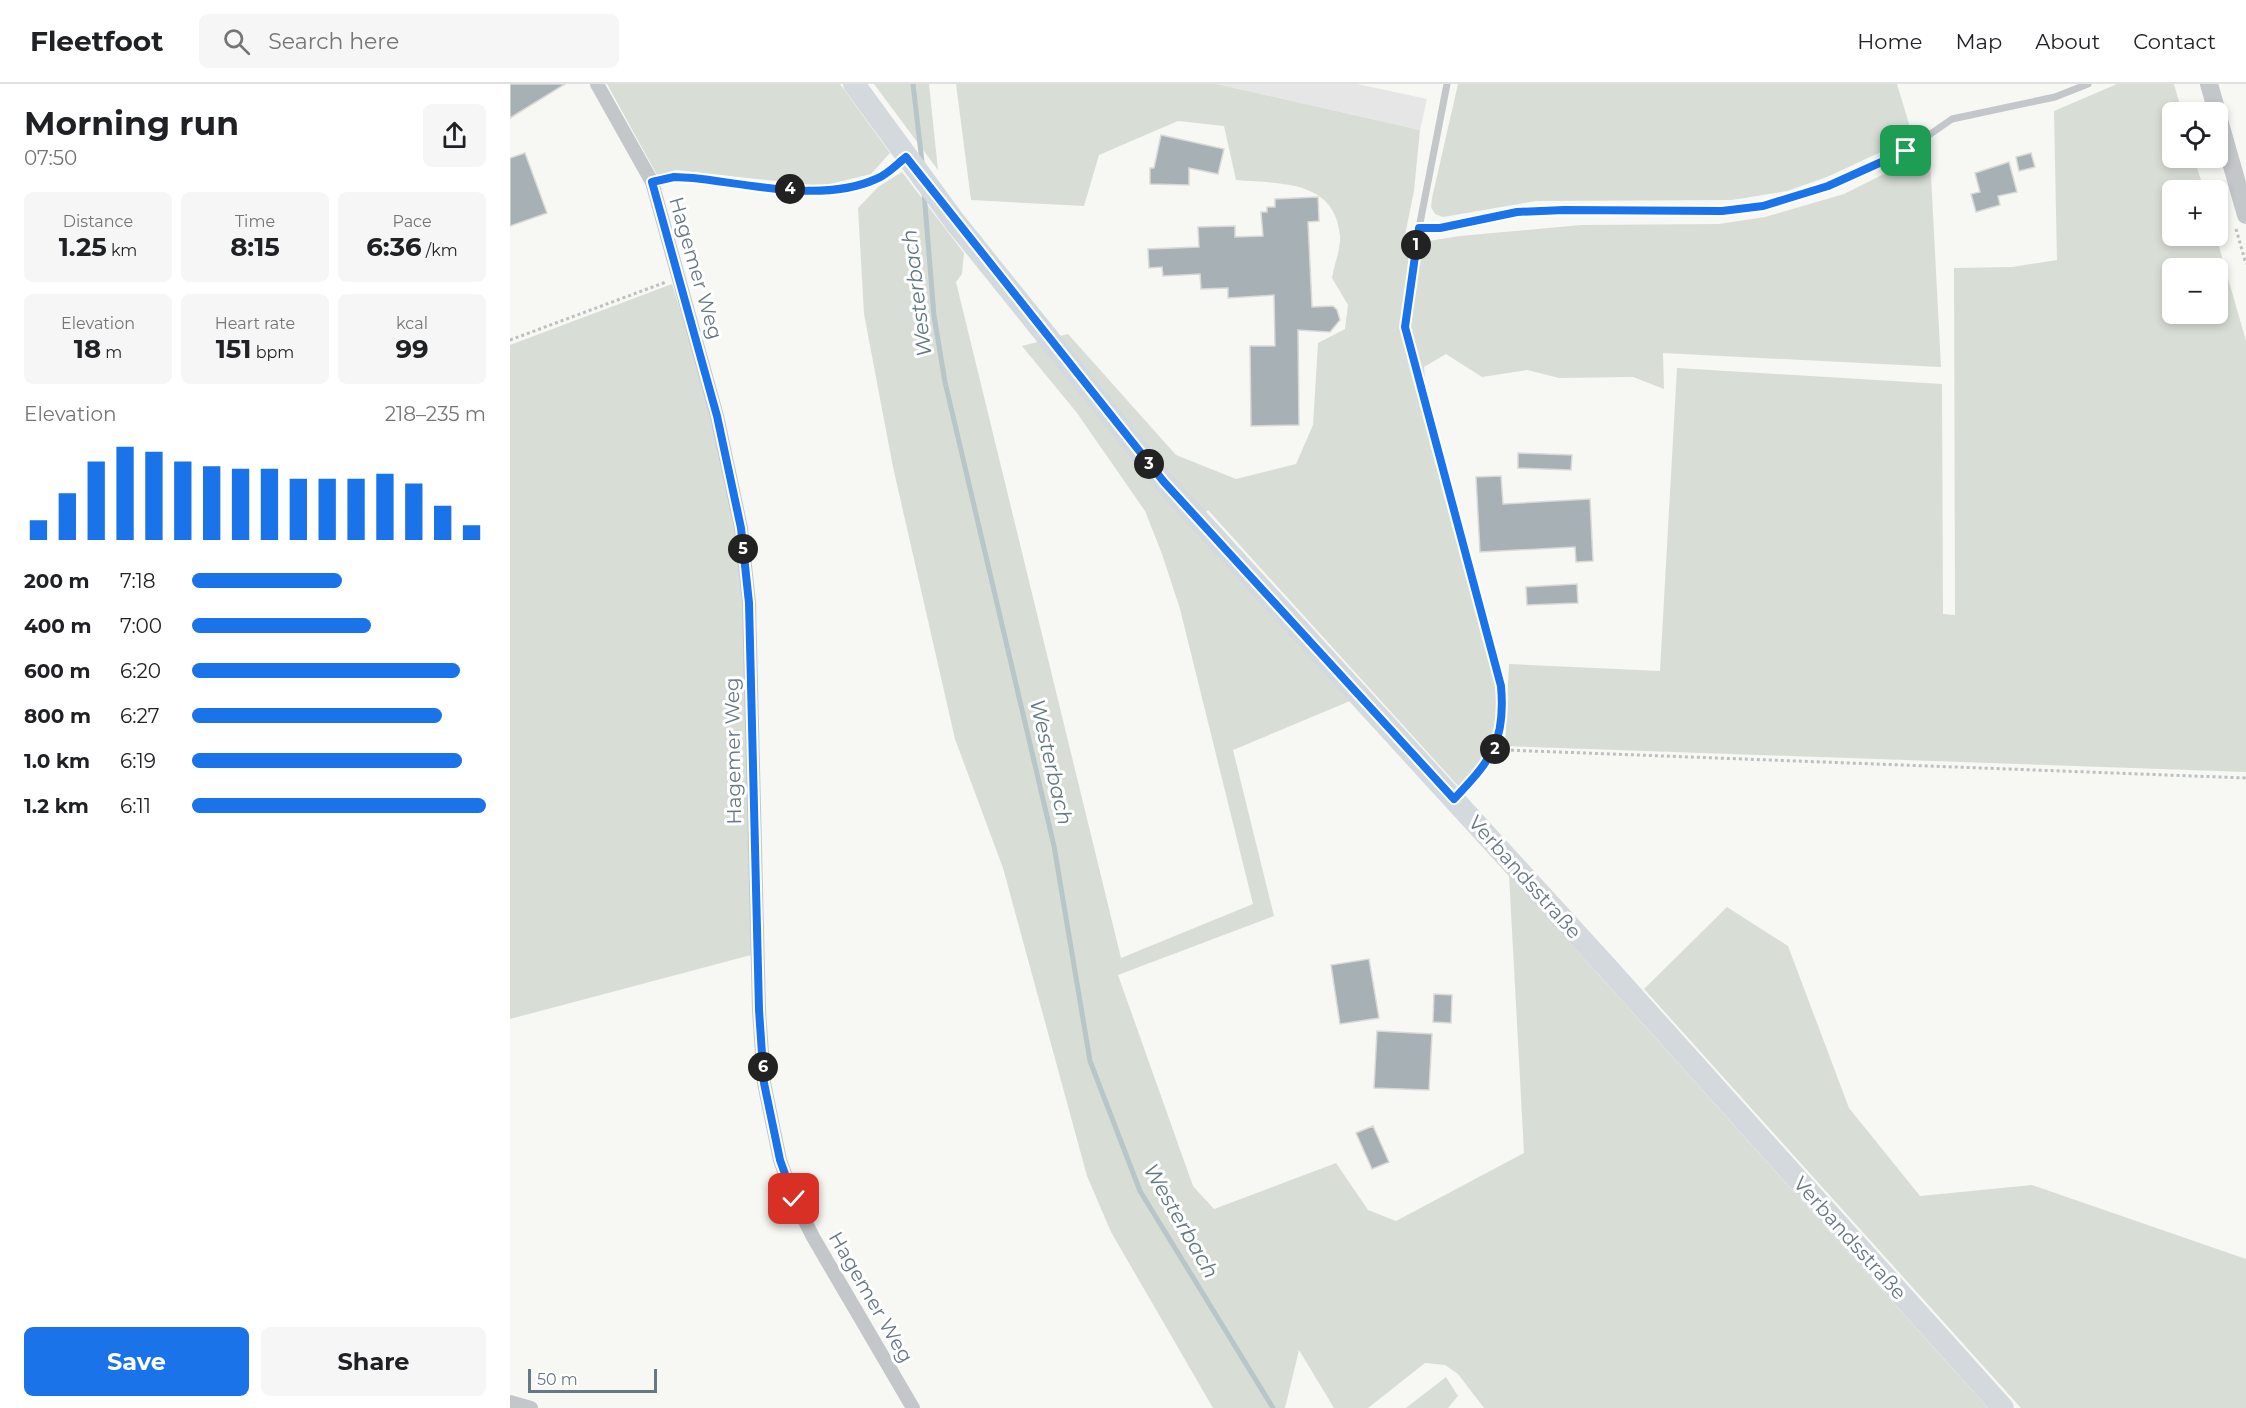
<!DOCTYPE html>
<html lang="en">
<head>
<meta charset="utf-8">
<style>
  body { margin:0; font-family:Montserrat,sans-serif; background:#f6f6f6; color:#202124; height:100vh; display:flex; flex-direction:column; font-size:22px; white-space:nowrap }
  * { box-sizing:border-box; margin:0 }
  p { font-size:20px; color:#757577 }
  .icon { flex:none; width:33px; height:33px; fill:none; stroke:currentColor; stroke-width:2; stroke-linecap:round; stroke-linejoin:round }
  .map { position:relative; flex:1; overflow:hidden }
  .sheet { display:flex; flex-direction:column; background:#fff; width:510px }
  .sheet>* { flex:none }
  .fabs { position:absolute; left:1652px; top:18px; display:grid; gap:12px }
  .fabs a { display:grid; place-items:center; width:66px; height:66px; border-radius:9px; background:#fff; box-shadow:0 3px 9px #0003; font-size:30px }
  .scale { position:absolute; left:18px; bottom:15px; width:129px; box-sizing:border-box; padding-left:6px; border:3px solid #667885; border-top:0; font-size:16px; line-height:21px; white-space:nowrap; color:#667885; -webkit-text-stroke:4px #fff; paint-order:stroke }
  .pin { position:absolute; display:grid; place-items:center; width:51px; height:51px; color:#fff; margin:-26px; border-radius:12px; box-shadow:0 3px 9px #0006 }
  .km { position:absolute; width:30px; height:30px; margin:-15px; border-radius:50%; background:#222; color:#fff; font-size:16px; line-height:30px; text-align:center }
  .round { display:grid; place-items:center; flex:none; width:63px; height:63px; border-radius:9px; background:#f6f6f6 }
  .overview { display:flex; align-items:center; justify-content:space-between; height:102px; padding:0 24px }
  h1 { font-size:33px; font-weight:700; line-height:45px }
  .stats { display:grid; grid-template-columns:repeat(3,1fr); gap:9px; height:102px; padding:6px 24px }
  .stats div { display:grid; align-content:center; border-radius:9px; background:#f6f6f6; text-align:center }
  .stats b { font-size:26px; font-weight:700 }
  .stats small { font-size:16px; font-weight:400 }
  .stats p { font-size:16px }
  .chart { height:168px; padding:12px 24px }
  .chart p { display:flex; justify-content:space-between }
  .chart svg { width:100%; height:108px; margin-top:6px; stroke:#1a73e8; stroke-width:6 }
  .button { display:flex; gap:12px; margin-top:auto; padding:12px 24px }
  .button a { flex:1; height:69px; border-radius:9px; background:#1a73e8; color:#fff; font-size:24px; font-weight:700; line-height:69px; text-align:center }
  .button a+a { background:#f6f6f6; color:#202124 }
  ul { padding:0 24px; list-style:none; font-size:20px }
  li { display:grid; grid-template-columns:96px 72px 1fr; align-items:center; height:45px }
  li i { height:15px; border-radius:8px; background:#1a73e8 }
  header { display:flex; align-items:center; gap:36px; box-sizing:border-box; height:84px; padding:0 30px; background:#fff; border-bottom:2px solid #e0e0e0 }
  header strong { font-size:28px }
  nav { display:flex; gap:33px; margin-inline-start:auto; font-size:21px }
  .search { width:420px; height:54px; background:#f6f6f6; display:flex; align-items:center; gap:15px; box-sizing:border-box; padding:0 21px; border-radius:9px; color:#757577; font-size:22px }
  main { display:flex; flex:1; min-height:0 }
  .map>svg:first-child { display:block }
  .built { fill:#e5e6e5 }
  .green { fill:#d8ded5; fill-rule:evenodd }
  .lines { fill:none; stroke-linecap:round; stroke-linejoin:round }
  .stream { stroke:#b8c5c9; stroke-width:5 }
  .building { fill:#a7b0b5; stroke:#d9d9d6; stroke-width:1.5 }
  .path { stroke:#bdbfc1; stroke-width:3; stroke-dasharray:3 3; stroke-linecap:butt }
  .service { stroke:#c3c7ca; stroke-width:7 }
  .minor { stroke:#c3c7ca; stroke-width:14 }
  .tertiary { stroke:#c3c7ca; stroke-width:18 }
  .primary { stroke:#d4d9dd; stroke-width:22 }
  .route-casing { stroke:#fff; stroke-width:12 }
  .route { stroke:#1a73e8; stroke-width:8 }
  .labels { text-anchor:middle; stroke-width:6; stroke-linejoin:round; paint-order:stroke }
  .street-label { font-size:20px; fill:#667885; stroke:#fff }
  .water-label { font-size:21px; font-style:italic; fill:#627981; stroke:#fff }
</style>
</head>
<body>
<header>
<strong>Fleetfoot</strong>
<div class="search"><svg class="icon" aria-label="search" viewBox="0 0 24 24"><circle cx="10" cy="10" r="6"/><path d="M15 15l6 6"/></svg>Search here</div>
<nav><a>Home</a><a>Map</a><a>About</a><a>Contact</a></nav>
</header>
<main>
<section class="sheet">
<div class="overview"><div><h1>Morning run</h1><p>07:50</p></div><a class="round"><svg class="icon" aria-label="share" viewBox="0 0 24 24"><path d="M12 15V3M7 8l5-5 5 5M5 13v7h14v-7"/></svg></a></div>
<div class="stats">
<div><p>Distance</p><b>1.25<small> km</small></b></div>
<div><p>Time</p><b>8:15</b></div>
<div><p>Pace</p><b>6:36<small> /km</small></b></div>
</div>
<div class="stats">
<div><p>Elevation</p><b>18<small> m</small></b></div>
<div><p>Heart rate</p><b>151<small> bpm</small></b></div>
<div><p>kcal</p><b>99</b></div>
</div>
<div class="chart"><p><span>Elevation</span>218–235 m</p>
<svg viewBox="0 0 160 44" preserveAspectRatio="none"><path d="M5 44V36M15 44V25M25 44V12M35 44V6M45 44V8M55 44V12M65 44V14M75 44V15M85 44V15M95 44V19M105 44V19M115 44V19M125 44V17M135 44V21M145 44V30M155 44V38"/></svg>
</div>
<ul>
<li><b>200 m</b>7:18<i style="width:51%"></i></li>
<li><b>400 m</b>7:00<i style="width:61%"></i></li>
<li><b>600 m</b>6:20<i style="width:91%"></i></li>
<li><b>800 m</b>6:27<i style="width:85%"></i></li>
<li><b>1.0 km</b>6:19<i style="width:92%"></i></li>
<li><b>1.2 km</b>6:11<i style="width:100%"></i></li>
</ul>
<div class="button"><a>Save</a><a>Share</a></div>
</section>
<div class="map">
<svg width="1736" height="1324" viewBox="0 0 1736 1324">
  <rect width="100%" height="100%" fill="#f7f7f4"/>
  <path class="built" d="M707 0H847L917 15 910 46Z"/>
  <path class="green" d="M97 0H330L380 69 361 90 312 102 166 86 147 91Z
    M364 0H419L428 86Z
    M446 0H707L910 46 904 107 893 161 950 152 1071 141 1209 140 1255 133 1334 110 1416 69 1420 72 1431 283 1153 269 1154 305 1123 293 1049 294 1017 286 972 293 936 270 914 283 920 360 991 602 983 654 975 675 949 703 698 426 682 441 840 617 723 666 764 832 608 891 683 1102 704 1125 826 1079 858 1126 886 1137 1014 1069 999 791 1478 1324H974L948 1290 935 1281 915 1279 858 1324H824L789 1266 775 1324H703L601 1148 577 1092 493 784 445 655 383 383 354 230 348 124 368 103 392 88 454 169 452 190 446 198 611 874 743 820 670 525 652 470 635 427 567 329 512 262 558 250 666 371 726 395 786 380 803 341 808 259 835 245 838 221 822 194C824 181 831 164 830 152 825 95 770 100 726 96L714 42 668 37 589 71 574 122 461 116Z
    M948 0H1387L1403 53 1317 93 1277 107 1222 116 1026 117 933 133 925 130 921 123 922 114Z
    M1607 0H1664L1672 28H1662V74H1684L1694 106H1662V152H1706L1736 257V688L995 662 999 580 1150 587 1167 284 1432 300 1433 530 1445 531 1444 184 1502 183 1547 176 1544 27ZM1662 184H1707V230H1662Z
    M162 200 204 334 225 446 233 519 245 870 0 935V261Z
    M1217 823 1278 862 1339 1024 1410 1112 1522 1101 1736 1175V1324H1511L1134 905Z
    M936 1293 948 1312 938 1324H896Z"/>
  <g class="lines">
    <path class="stream" d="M403 0 412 78
      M414 108 424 232 435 298 544 762 580 977 630 1107 763 1324"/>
  </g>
  <path class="building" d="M0 0H55L0 34Z
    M651 51 714 65 708 90 679 84V101L640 100V84H644Z
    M15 69 37 129 0 142V74Z
    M1521 69 1525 83 1509 87 1506 73Z
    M1499 78 1507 108 1488 112 1490 121 1466 128 1461 110 1470 108 1465 89Z
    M808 113 809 137 798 138 802 223 823 222 827 226 830 236 820 248 788 246 789 341 741 342 740 262H765L764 211 718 214V204L691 205 690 190 653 192 652 183 639 184 638 165 689 163 688 143 725 142V153L753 152 751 128H757V123H765V115Z
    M1008 369 1062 371 1061 386 1008 384Z
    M991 392 993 420 1080 415 1083 477 1066 478 1065 463 970 468 966 393Z
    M1067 500 1068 519 1017 521 1016 503Z
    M859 875 869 934 830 940 821 881Z
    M924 910 942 911 941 939 923 938Z
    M867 947 922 950 919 1006 864 1004Z
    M863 1042 879 1078 862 1085 846 1049Z"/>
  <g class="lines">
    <path class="path" d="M1726 145 1736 180
      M0 256 156 198
      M995 666 1736 694"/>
    <path class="service" d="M937 0 909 144 895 243 991 602C996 657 983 675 946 713
      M142 98 164 93 183 94C236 100 319 120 368 95 377 90 386 81 394 74
      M909 144H930L1007 128 1054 126 1212 127 1253 122 1287 113 1351 89 1396 67 1442 35 1545 13 1578 0"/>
    <path class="minor" d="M87 0 142 98 207 332 231 444 239 519 249 926 254 999 270 1076 284 1115 303 1153 403 1324
      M0 1318 21 1324"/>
    <path class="tertiary" d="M1699 0 1707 28
      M1707 29 1736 131"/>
    <path class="primary" d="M344 0 445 138 654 398 1094 880 1493 1324"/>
  </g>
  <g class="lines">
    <g class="route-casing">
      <path id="route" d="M284 1115 270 1076 254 999 249 926 239 519 231 444 207 332 142 98 164 93 183 94C239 100 313 119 366 95 377 91 387 80 396 73L654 398 944 715C981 676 996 658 991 602L895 243 909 144H930L1007 128 1054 126 1212 127 1253 122 1318 102 1396 67"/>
    </g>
    <use href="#route" class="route"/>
  </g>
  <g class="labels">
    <g class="street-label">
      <text transform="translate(186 184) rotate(74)" y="7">Hagemer Weg</text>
      <text transform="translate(223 667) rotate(-91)" y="7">Hagemer Weg</text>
      <text transform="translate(1015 793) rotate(48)" y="7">Verbandsstraße</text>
      <text transform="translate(1340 1154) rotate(48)" y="7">Verbandsstraße</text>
      <text transform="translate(361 1213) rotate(60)" y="7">Hagemer Weg</text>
    </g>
    <g class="water-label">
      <text transform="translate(407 209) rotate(-97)" y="7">Westerbach</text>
      <text transform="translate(541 678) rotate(77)" y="7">Westerbach</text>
      <text transform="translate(671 1137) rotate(60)" y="7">Westerbach</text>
    </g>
  </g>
</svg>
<div class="fabs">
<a><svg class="icon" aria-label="locate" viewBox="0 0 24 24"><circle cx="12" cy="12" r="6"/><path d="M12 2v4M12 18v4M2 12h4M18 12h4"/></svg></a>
<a>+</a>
<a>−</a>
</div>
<div class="scale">50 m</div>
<div class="pin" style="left:1396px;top:67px;background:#1e9e55"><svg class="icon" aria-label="arrive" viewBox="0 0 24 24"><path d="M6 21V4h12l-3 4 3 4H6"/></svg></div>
<div class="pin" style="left:284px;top:1115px;background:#d93025"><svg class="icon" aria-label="check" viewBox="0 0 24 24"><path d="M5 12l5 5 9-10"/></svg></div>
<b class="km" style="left:906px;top:161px">1</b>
<b class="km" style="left:985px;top:665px">2</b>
<b class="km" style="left:639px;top:380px">3</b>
<b class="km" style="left:280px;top:105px">4</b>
<b class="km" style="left:233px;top:465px">5</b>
<b class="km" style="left:253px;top:983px">6</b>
</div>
</main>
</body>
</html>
